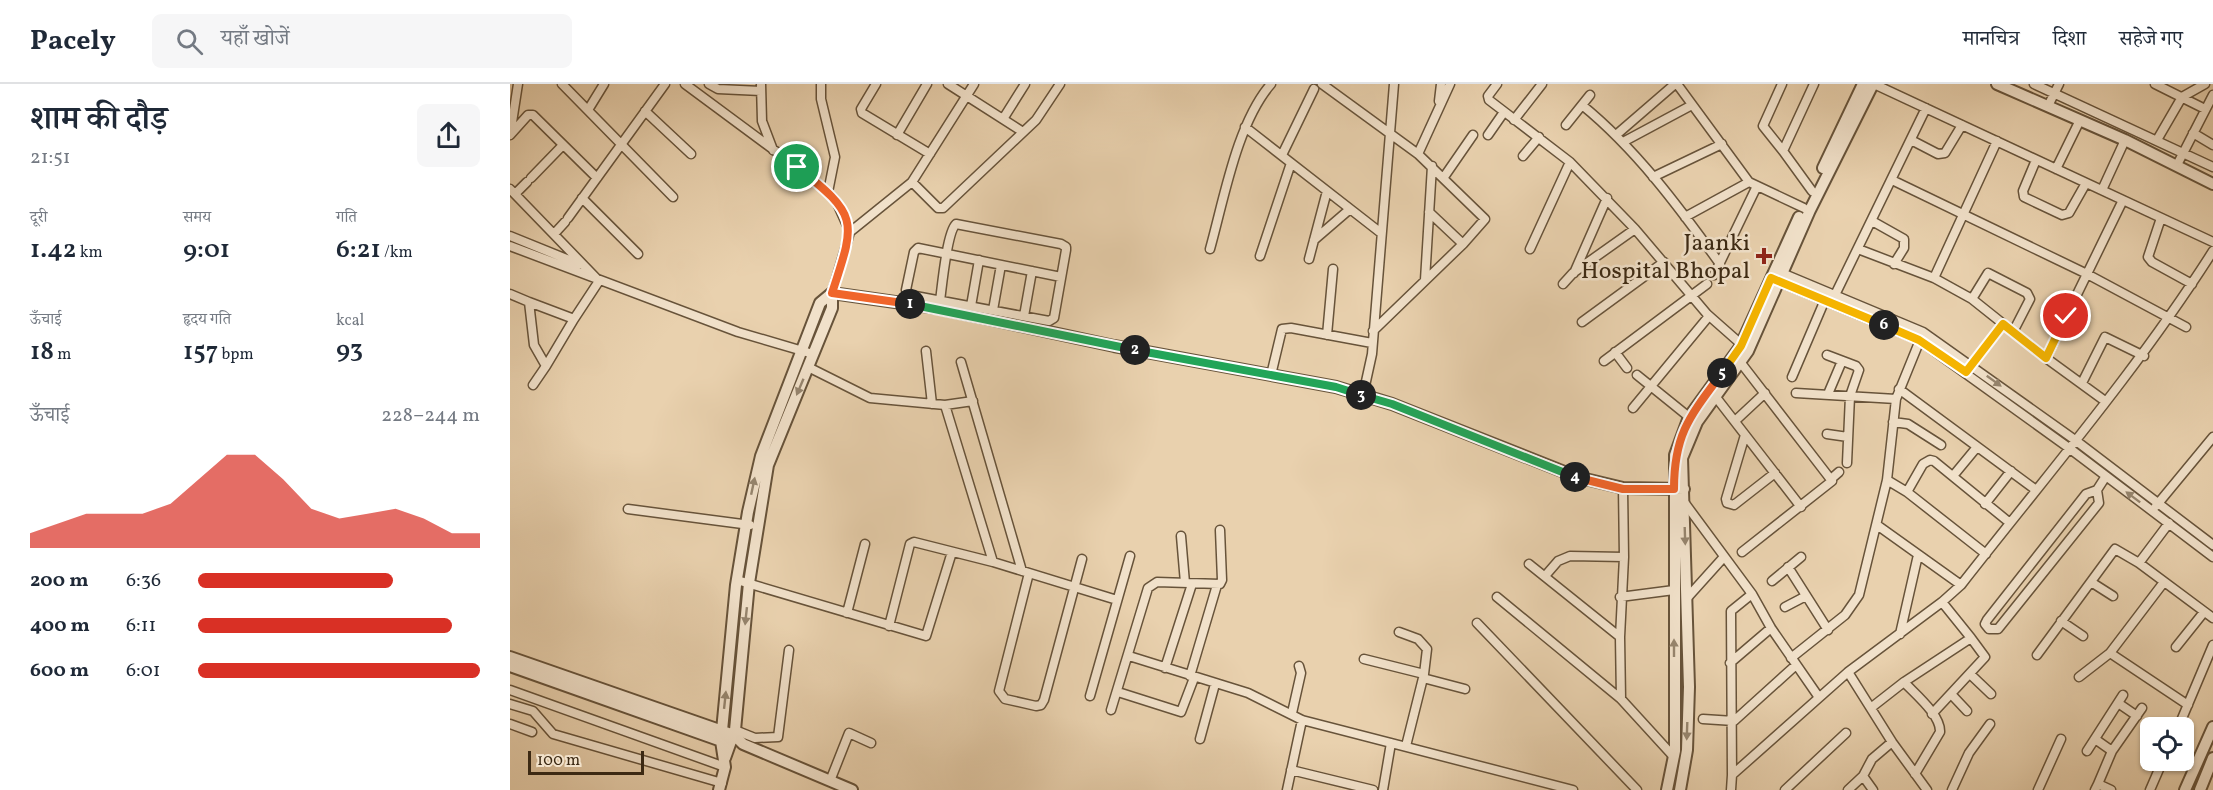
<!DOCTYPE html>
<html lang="hi">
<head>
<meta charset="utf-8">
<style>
  body { margin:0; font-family:Vollkorn,"Noto Serif Devanagari",serif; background:#f6f6f7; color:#1f2937; height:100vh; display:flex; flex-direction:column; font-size:22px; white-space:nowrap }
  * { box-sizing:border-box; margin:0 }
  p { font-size:20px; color:#747a83 }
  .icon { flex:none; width:33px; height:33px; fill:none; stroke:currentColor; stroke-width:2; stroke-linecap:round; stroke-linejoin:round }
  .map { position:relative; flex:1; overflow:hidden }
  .panel { display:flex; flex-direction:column; background:#fff; width:510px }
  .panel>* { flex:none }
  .tools { position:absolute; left:1630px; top:633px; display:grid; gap:12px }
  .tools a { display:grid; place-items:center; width:54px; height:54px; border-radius:9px; background:#fff; box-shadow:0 2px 4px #0004; font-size:30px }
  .scale { position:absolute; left:18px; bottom:15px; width:116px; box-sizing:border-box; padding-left:6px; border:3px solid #3c2913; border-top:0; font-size:16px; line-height:21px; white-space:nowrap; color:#3c2913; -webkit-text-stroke:4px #f1e1ca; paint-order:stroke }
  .pin { position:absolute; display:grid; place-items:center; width:51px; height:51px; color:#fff; margin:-26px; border:3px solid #fff; border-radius:50%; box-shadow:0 2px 6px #0007 }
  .km { position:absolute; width:30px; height:30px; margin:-15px; border-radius:50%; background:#222; color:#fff; font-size:16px; line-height:30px; text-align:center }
  .round { display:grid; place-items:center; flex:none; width:63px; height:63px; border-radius:9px; background:#f6f6f7 }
  .summary { display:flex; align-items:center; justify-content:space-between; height:102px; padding:0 30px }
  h1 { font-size:33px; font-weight:600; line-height:45px }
  .figures { display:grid; grid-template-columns:repeat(3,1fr); gap:9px; height:102px; padding:6px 30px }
  .figures div { display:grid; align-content:center }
  .figures b { font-size:26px; font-weight:600 }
  .figures small { font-size:16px; font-weight:400 }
  .figures p { font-size:16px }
  .chart { height:168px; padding:12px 30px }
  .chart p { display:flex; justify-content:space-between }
  .chart svg { width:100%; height:108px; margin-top:6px; fill:#d93025; opacity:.7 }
  ul { padding:0 30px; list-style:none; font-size:20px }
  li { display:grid; grid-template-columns:96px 72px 1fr; align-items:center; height:45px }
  li i { height:15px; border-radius:8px; background:#d93025 }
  header { display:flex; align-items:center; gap:36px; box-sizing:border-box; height:84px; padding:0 30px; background:#fff; border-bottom:2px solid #e0e1e3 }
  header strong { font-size:28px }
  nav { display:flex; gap:33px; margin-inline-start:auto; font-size:21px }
  .search { width:420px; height:54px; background:#f6f6f7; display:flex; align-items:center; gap:15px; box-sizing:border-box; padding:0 21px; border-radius:9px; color:#747a83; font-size:22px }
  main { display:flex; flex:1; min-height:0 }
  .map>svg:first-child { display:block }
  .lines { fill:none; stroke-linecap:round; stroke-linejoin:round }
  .minor-casing { stroke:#67533a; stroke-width:11 }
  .tertiary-casing { stroke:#67533a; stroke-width:14 }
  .minor { stroke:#f1e1ca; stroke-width:8 }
  .tertiary { stroke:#f1e1ca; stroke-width:10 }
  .oneway { fill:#96856e }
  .split-1-casing { stroke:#fff; stroke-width:12 }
  .split-2-casing { stroke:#fff; stroke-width:12 }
  .split-3-casing { stroke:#fff; stroke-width:12 }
  .split-4-casing { stroke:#fff; stroke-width:12 }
  .split-5-casing { stroke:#fff; stroke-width:12 }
  .split-6-casing { stroke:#fff; stroke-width:12 }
  .split-7-casing { stroke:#fff; stroke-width:12 }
  .split-1 { stroke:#f0652b; stroke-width:8 }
  .split-2 { stroke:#22a559; stroke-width:8 }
  .split-3 { stroke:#22a559; stroke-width:8 }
  .split-4 { stroke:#22a559; stroke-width:8 }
  .split-5 { stroke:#f0652b; stroke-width:8 }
  .split-6 { stroke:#f5b400; stroke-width:8 }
  .split-7 { stroke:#f5b400; stroke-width:8 }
  .poi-dot { fill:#8f2418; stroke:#f1e1ca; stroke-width:2 }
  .labels { text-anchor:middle; stroke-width:5; stroke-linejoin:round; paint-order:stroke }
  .poi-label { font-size:24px; fill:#3c2913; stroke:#f1e1ca; text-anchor:end }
</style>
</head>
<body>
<header>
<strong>Pacely</strong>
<div class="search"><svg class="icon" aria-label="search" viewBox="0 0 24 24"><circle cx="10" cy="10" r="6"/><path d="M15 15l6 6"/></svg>यहाँ खोजें</div>
<nav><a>मानचित्र</a><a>दिशा</a><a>सहेजे गए</a></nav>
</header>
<main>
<section class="panel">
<div class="summary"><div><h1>शाम की दौड़</h1><p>21:51</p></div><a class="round"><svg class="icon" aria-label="share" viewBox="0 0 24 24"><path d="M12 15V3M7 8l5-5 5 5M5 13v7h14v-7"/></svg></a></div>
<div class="figures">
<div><p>दूरी</p><b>1.42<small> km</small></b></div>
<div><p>समय</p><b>9:01</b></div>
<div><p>गति</p><b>6:21<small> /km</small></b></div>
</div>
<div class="figures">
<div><p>ऊँचाई</p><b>18<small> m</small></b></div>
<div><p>हृदय गति</p><b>157<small> bpm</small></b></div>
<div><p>kcal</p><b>93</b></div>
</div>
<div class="chart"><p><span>ऊँचाई</span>228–244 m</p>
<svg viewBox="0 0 160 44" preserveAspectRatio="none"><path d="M0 44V38L10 34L20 30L30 30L40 30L50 26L60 16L70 6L80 6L90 16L100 28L110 32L120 30L130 28L140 32L150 38L160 38V44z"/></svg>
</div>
<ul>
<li><b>200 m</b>6:36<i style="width:69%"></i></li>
<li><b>400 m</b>6:11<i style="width:90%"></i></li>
<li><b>600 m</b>6:01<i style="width:100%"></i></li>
</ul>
</section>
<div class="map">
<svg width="1703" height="706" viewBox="0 0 1703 706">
  <rect width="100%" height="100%" fill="#e9d1ae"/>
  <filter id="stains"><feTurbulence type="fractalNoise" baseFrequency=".00333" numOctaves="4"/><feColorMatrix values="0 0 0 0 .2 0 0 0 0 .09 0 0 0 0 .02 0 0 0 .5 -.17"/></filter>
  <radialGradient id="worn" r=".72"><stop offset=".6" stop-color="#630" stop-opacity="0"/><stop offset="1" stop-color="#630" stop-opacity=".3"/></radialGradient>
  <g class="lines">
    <g class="minor-casing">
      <path id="minor" d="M52 0 163 113
        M175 0 287 83 318 108 327 119 340 148 322 209
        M199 0 208 5 251 7
        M251 0 252 37 263 66
        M311 0V15L325 73 318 108
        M366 0 351 25 352 29 420 70
        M438 0 513 48
        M812 0 908 70 975 135 953 160 863 247
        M987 0 978 12 979 16 1060 78 1125 145 1197 230 1231 260
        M1167 0 1239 98 1294 124
        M1272 0 1253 42 1273 67
        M1364 0 1703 158
        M1524 0 1703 83
        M1645 0 1695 25
        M929 17 931 0
        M1072 21C1126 65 1169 123 1210 180
        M1538 22 1549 0
        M78 26 94 0
        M135 27 181 70
        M493 35 515 0
        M1004 36 1032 0
        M1056 41 1080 11
        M735 43 871 149
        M1 45 8 0
        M1683 49 1703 61
        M0 51 18 31H23L87 94
        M387 51 417 0
        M978 51 994 28
        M1106 51 1165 0
        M1401 56 1428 70 1435 69 1452 41
        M1647 56 1672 13 1695 0
        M1113 58 1182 21
        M908 70 940 0
        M772 71 804 5
        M1013 72 1029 53
        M1526 76 1513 107 1514 113 1552 131 1559 129 1576 99
        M1667 81 1703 11
        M1546 85 1570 36
        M934 93 963 51
        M1143 93 1212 60
        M21 94 53 61
        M1382 96 1577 190 1676 243
        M402 98 428 124H433L526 36 550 0
        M0 105 89 197 64 235
        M1592 106 1615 56
        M1302 107 1273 67 1304 0
        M5 110 17 98
        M72 114 128 170
        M919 128 953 160
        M1175 133 1239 98
        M58 134 155 0
        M1651 134 1638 173 1642 178 1682 200
        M1362 137 1394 155V164L1384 180
        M340 148 402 98 464 0
        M44 150 55 138
        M0 152 69 180
        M804 156 840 125
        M0 162 228 248 303 270
        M700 165C714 115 727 39 761 0
        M1020 165 1060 78
        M1348 165 1424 194 1462 215 1536 274 1595 317
        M750 172 781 79
        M799 175 817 107
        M1267 187 1413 248 1565 356 1703 461
        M1064 189 1097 114
        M1204 191 1247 102
        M1424 194 1487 57
        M915 196 922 82
        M1265 196 1409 256 1559 364 1703 473
        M1053 200 1063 189 1125 145
        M0 210 19 218 24 261 36 282 23 301
        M1325 211 1416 24
        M1462 215 1478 189 1517 209 1520 215 1503 248
        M430 217C432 202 437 148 446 140L551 160 556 163V166L544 234 539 237 400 211 396 206 404 168 408 164 551 193
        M19 218 64 235 36 282
        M461 222 469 176
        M483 226 491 181
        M514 232 522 187
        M1072 238 1154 178
        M817 251 823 185
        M416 267 422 320
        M1105 268 1117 284
        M1317 271 1346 282 1349 286 1340 312 1337 379
        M1536 274 1613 116
        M1094 277 1197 200
        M451 278 512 487
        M1231 279 1322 397 1232 468
        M298 283 360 314 435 321 483 478
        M1460 283 1493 240
        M761 291 772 245 781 244 862 259
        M1127 291 1179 333
        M1282 293 1317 211
        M1572 299 1595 253 1634 272
        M1389 305 1526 406
        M1286 309 1386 315
        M1318 310 1332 277
        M853 311 862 270 884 0
        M1205 312 1291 423
        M435 321 463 317
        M1123 324 1199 232
        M1225 337 1255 309
        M1383 338 1398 340 1431 361
        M1317 350 1338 353
        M1235 351 1216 415 1217 419 1224 421 1265 389
        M1443 392 1467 363
        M1321 395 1329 388
        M1377 396 1397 408 1476 470
        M1587 406 1589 419 1488 545H1479L1475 540 1477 536 1576 410 1587 406 1596 392
        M1397 408 1413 380 1420 376 1424 377 1500 439
        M1174 418 1242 510
        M1475 420 1501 387
        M1646 422 1703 353
        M118 425 240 441
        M1367 441 1451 501
        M671 452 675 499
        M1629 479 1703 534
        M1019 480 1110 553 1111 615
        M1278 483 1318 546
        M519 489 489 607 495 615 526 622 531 621 534 616 572 475
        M1035 492 1048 477 1060 472 1114 473
        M227 496 416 552 442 468
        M1262 497 1291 473
        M1581 498 1603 512
        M987 513 1111 615 1164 673
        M1110 513 1164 506
        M1177 514 1213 474
        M1432 518 1451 501C1537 391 1628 285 1703 167
        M1275 523 1296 512
        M337 529 355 460
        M1551 537 1573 552
        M967 539 1127 706
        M379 542 400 460 404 458 483 478 607 516
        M889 548 908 555 917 565 914 590 896 662
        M1390 550 1408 471
        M1110 553 1114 473 1113 404
        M1666 563 1694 528
        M1600 569 1678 621
        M1527 571 1605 465 1629 479 1659 439
        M619 572 738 609 792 636 1063 706
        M1281 574 1335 531 1349 511 1377 396 1386 315 1412 251
        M854 575 914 590
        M1220 579 1261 544
        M655 584 682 500
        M1338 588 1432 518 1461 554 1394 598
        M1460 590 1481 610
        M680 592 707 501
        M1569 593 1600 569 1654 498
        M913 594 955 605
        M0 606 215 683
        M608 608 671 628 684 594
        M1441 610 1457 627
        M580 612 620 472
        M1608 619 1627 632
        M0 620 23 627 43 650 212 699
        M1362 623 1394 598C1405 610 1431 631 1430 648L1405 690
        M601 626 638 504 647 498 710 500 712 496 710 446
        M782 629 791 589 789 582
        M1422 630 1475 573 1461 554
        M1193 635 1224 637 1286 581
        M0 640 22 648
        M1668 644 1703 561
        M225 646 245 654 268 653 279 566
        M690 655 705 600
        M1585 655 1602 667
        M1577 667 1613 611
        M781 686 863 706
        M1222 691 1221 527 1242 510 1261 544 1308 612
        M1353 692 1362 675 1382 658 1417 706
        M320 697 339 649 361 659
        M1588 700 1602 667 1632 624
        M777 706 792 636
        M873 706 881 659
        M1221 706 1222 691 1338 588 1382 658
        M1275 706 1336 649
        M1338 706 1353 692 1363 706
        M1442 706 1459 669 1480 640
        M1528 706 1551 655
        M1585 706 1588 700 1601 706
        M1640 706 1653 676"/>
    </g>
    <g class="tertiary-casing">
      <path id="tertiary" d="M1487 0 1615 56 1703 100
        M1313 84 1353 0
        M0 573 224 651 233 660 342 706
        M0 582 217 659
        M215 674 225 646 239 499 258 381 322 224V209
        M209 706 215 683 211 657 226 501 238 428 251 372 310 219 322 209 427 224 604 262 826 303 882 320 1067 393 1113 404 1174 405
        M1157 706 1165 667V371L1179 333 1230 263 1289 133
        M1170 706 1177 666 1179 603 1172 374 1187 338 1238 267 1300 126 1363 0
        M1675 706 1703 643
        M1690 706 1703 674"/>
    </g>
    <use href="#minor" class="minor"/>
    <use href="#tertiary" class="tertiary"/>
  </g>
  <defs><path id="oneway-solid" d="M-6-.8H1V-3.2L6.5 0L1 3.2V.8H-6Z" transform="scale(1.5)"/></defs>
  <g class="oneway">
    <use href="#oneway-solid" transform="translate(1484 297) rotate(36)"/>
    <use href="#oneway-solid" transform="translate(290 303) rotate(113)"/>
    <use href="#oneway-solid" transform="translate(243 402) rotate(-78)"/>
    <use href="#oneway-solid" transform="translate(1623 413) rotate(-143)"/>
    <use href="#oneway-solid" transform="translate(1175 452) rotate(88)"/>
    <use href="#oneway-solid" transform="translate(236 532) rotate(96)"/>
    <use href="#oneway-solid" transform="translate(1164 564) rotate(-90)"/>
    <use href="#oneway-solid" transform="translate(215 616) rotate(-84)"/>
    <use href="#oneway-solid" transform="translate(1177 647) rotate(92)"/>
  </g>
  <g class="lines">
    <g class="split-1-casing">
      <path id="split-1" d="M287 83C349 132 346 136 322 209L400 220"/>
    </g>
    <g class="split-2-casing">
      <path id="split-2" d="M400 220 625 266"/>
    </g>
    <g class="split-3-casing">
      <path id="split-3" d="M625 266 826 303 851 311"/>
    </g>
    <g class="split-4-casing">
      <path id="split-4" d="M851 311 882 320 1065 393"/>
    </g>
    <g class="split-5-casing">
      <path id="split-5" d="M1065 393 1113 405H1164C1164 350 1180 332 1212 289"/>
    </g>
    <g class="split-6-casing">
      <path id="split-6" d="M1212 289 1231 262 1261 194 1374 241"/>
    </g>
    <g class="split-7-casing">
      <path id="split-7" d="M1374 241 1409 256 1456 288 1493 240 1536 274 1556 232"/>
    </g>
    <use href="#split-1" class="split-1"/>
    <use href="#split-2" class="split-2"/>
    <use href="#split-3" class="split-3"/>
    <use href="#split-4" class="split-4"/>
    <use href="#split-5" class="split-5"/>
    <use href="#split-6" class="split-6"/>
    <use href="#split-7" class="split-7"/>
  </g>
  <path class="poi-dot" d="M1251 163h6v6h6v6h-6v6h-6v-6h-6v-6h6z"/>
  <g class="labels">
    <g class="poi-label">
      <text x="1240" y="166">Jaanki<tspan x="1240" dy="28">Hospital Bhopal</tspan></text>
    </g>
  </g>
  <rect width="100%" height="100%" filter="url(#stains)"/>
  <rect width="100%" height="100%" fill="url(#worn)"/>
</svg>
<div class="tools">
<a><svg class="icon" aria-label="locate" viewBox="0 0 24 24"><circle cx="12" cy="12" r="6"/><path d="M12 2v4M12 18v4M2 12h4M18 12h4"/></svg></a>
</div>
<div class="scale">100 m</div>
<div class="pin" style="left:287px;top:83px;background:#1e9e55"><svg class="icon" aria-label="arrive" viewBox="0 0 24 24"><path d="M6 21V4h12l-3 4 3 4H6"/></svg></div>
<div class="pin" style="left:1556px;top:232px;background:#d93025"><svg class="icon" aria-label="check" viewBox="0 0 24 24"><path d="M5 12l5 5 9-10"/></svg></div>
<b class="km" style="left:400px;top:220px">1</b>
<b class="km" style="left:625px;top:266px">2</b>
<b class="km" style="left:851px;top:311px">3</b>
<b class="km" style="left:1065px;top:393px">4</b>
<b class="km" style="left:1212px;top:289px">5</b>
<b class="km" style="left:1374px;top:241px">6</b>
</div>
</main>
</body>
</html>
